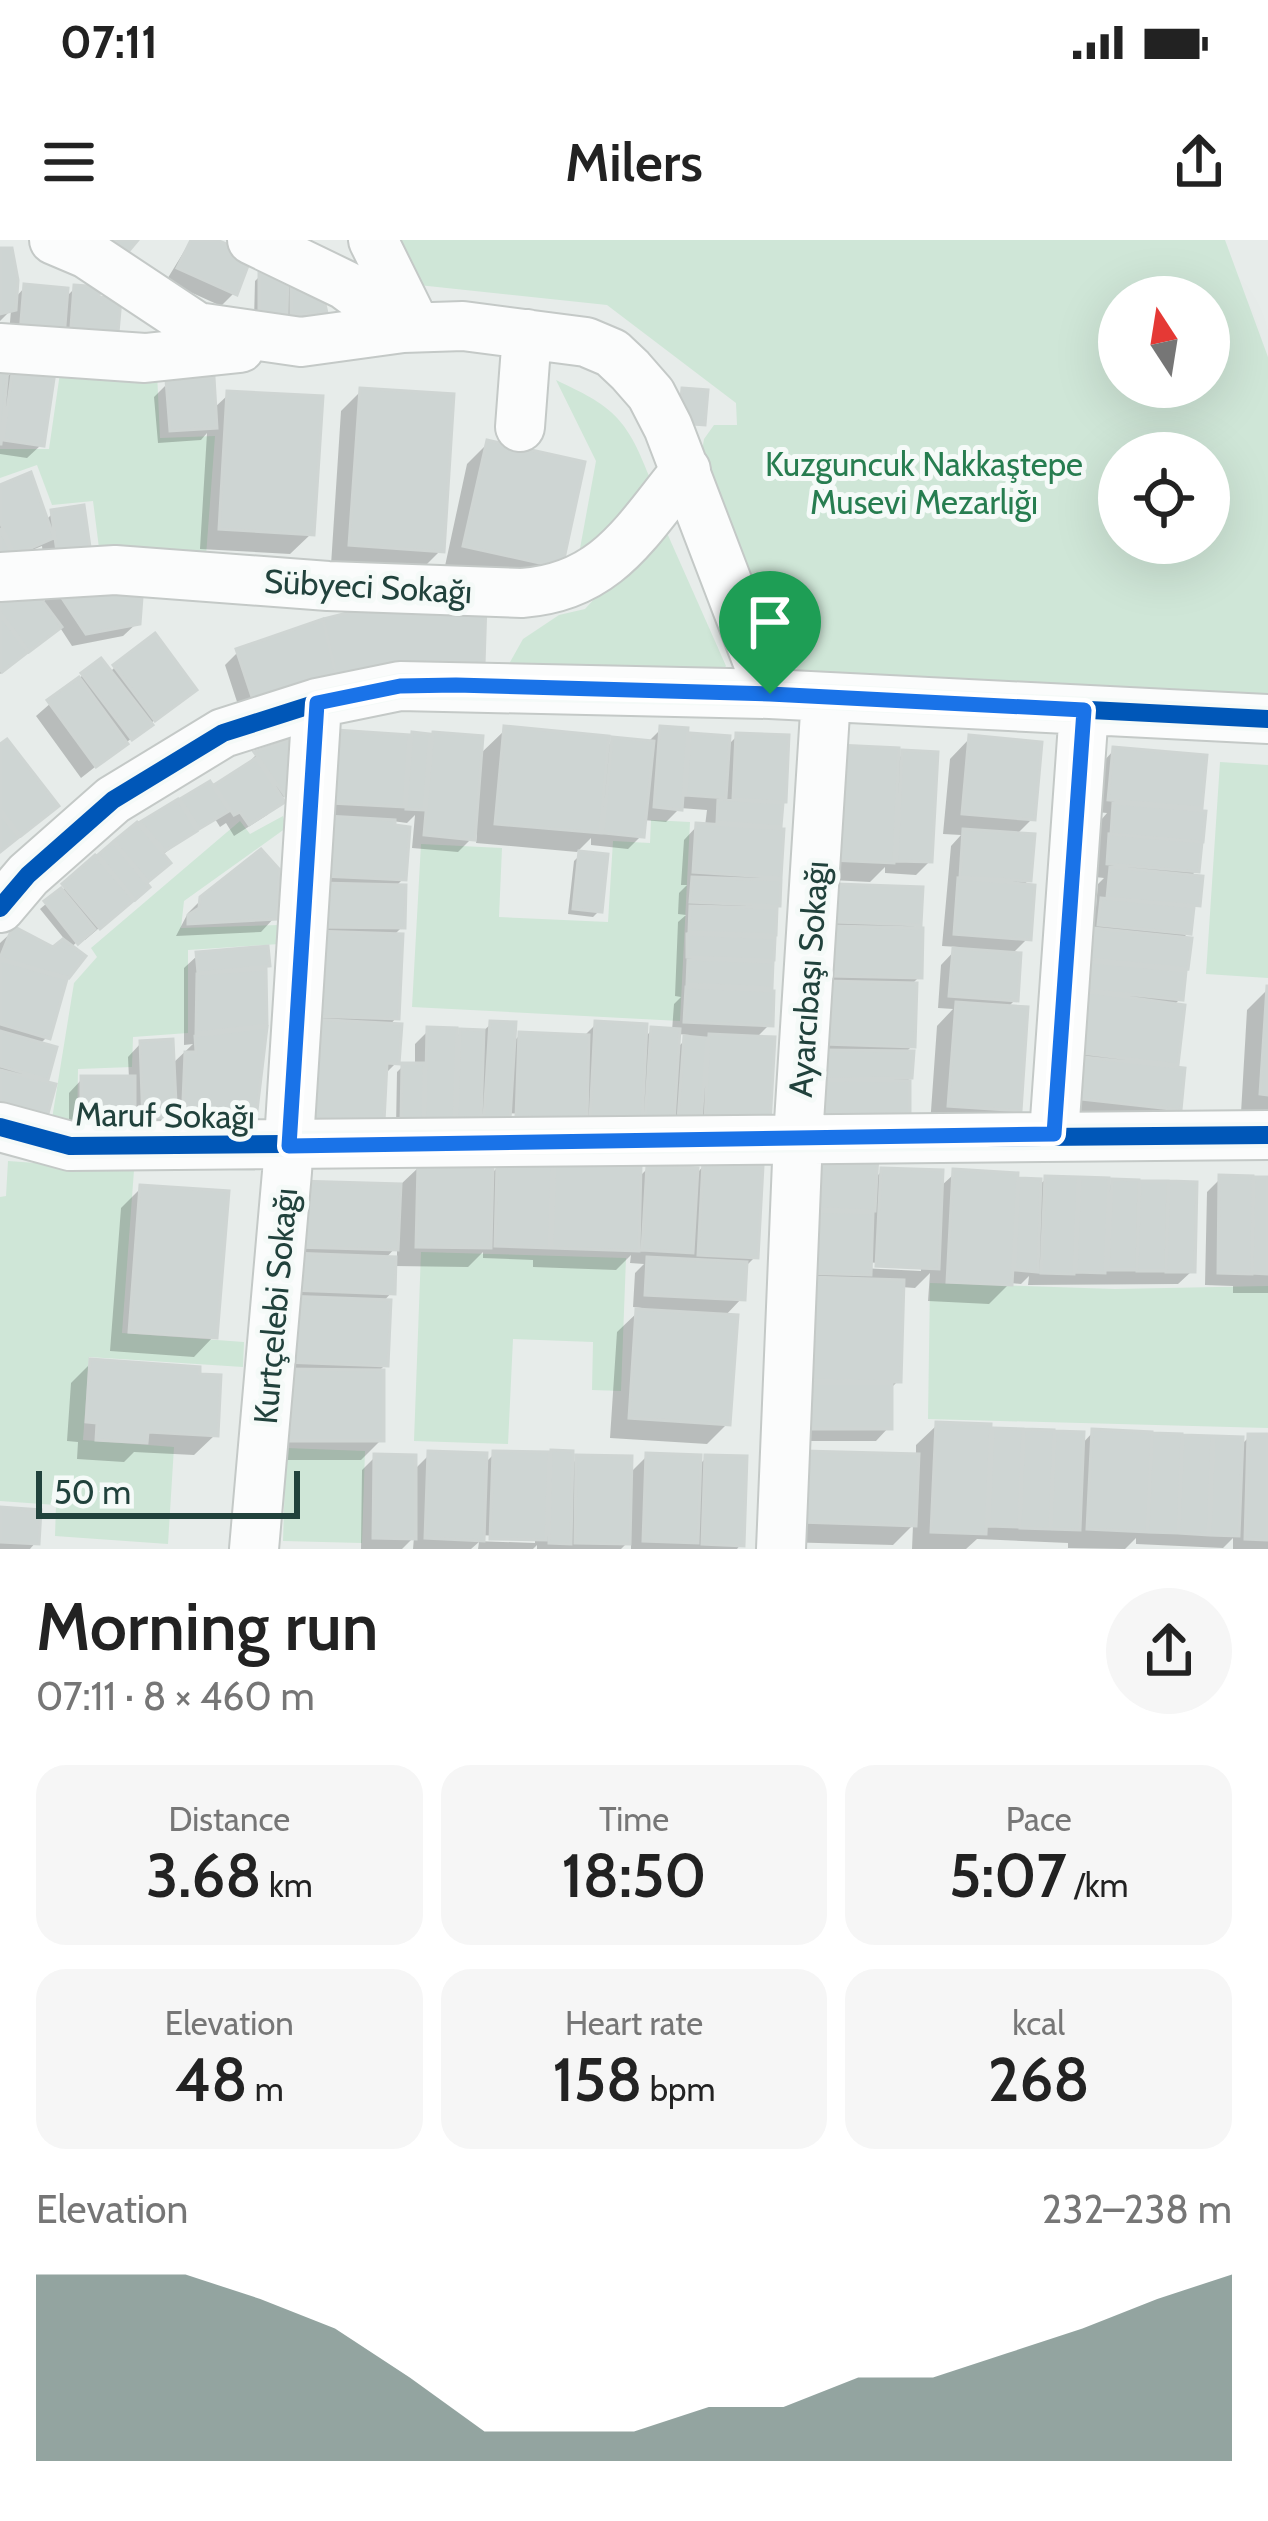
<!DOCTYPE html>
<html lang="en">
<head>
<meta charset="utf-8">
<style>
  body { margin:0; font-family:Cabin,sans-serif; background:#f6f6f6; color:#222; height:100vh; display:flex; flex-direction:column; font-size:45px; white-space:nowrap }
  * { box-sizing:border-box; margin:0 }
  p { font-size:39px; color:#767676 }
  .icon { flex:none; width:66px; height:66px; fill:none; stroke:currentColor; stroke-width:2; stroke-linecap:round; stroke-linejoin:round }
  .map { position:relative; height:1309px; overflow:hidden }
  .drawer { display:flex; flex-direction:column; background:#fff; flex:1 }
  .drawer>* { flex:none }
  .needle { width:78px; rotate:348deg }
  .buttons { position:absolute; left:1098px; top:36px; display:grid; gap:24px }
  .buttons a { display:grid; place-items:center; width:132px; height:132px; border-radius:50%; background:#fff; box-shadow:0 12px 48px #0002; font-size:60px }
  .scale { position:absolute; left:36px; bottom:30px; width:264px; box-sizing:border-box; padding-left:12px; border:6px solid #21423c; border-top:0; font-size:33px; line-height:42px; white-space:nowrap; color:#21423c; -webkit-text-stroke:9px #f5faf8; paint-order:stroke }
  .pin { position:absolute; display:grid; place-items:center; width:102px; height:102px; color:#fff; margin:-123px -51px; border-radius:50% 50% 50% 0; rotate:-45deg; box-shadow:0 0 12px #0007 }
  .pin .icon { rotate:45deg }
  .round { display:grid; place-items:center; flex:none; width:126px; height:126px; border-radius:63px; background:#f6f6f6 }
  .summary { display:flex; align-items:center; justify-content:space-between; height:204px; padding:0 36px }
  h1 { font-size:66px; font-weight:600; line-height:90px }
  .stats { display:grid; grid-template-columns:repeat(3,1fr); gap:18px; height:204px; padding:12px 36px }
  .stats div { display:grid; align-content:center; border-radius:30px; background:#f6f6f6; text-align:center }
  .stats b { font-size:60px; font-weight:600 }
  .stats small { font-size:33px; font-weight:400 }
  .stats p { font-size:33px }
  .chart { height:336px; padding:24px 36px }
  .chart p { display:flex; justify-content:space-between }
  .chart svg { width:100%; height:216px; margin-top:12px; fill:#667e79; opacity:.7 }
  .status { display:flex; justify-content:space-between; align-items:center; height:84px; padding:0 60px; background:#fff; direction:ltr }
  .status svg { height:33px; fill:currentColor }
  header { display:flex; justify-content:space-between; align-items:center; height:156px; padding:0 36px; background:#fff; font-size:54px; font-weight:600 }
  .map>svg:first-child { display:block }
  .green { fill:#cfe6d7; fill-rule:evenodd }
  .shadow { fill:#0003; fill-rule:evenodd }
  .building { fill:#ced5d3; stroke:#cfd5d3; stroke-width:3 }
  .lines { fill:none; stroke-linecap:round; stroke-linejoin:round }
  .minor-casing { stroke:#c4c9c7; stroke-width:52 }
  .minor { stroke:#fbfcfc; stroke-width:48 }
  .cycleway-casing { stroke:#f5faf8; stroke-width:26 }
  .cycleway { stroke:#0057b8; stroke-width:18 }
  .route-casing { stroke:#fff; stroke-width:24 }
  .route { stroke:#1a73e8; stroke-width:15 }
  .labels { text-anchor:middle; stroke-width:10; stroke-linejoin:round; paint-order:stroke }
  .park-label { font-size:33px; fill:#277d50; stroke:#f5faf8 }
  .street-label { font-size:33px; fill:#21423c; stroke:#f5faf8 }
</style>
</head>
<body>
<div class="status"><b>07:11</b><svg viewBox="0 0 49 12"><path d="M0 12V9h3v3zM5 12V6h3v6zM10 12V3h3v9zM15 12V0h3v12zM26 1h20v11H26zM47 4h2v5h-2z"/></svg></div>
<header><svg class="icon" aria-label="menu" viewBox="0 0 24 24"><path d="M4 6h16M4 12h16M4 18h16"/></svg>Milers<svg class="icon" aria-label="share" viewBox="0 0 24 24"><path d="M12 15V3M7 8l5-5 5 5M5 13v7h14v-7"/></svg></header>
<div class="map">
<svg width="1268" height="1309" viewBox="0 0 1268 1309">
  <rect width="100%" height="100%" fill="#e7ecea"/>
  <path class="green" d="M399 0H1225L1268 117V455L804 434 773 412 699 229 704 199 714 185H737L736 163 607 65 409 44ZM1119 57H1209V147H1119ZM1119 213H1209V303H1119Z
    M157 132 160 198 215 196 206 316 99 308 93 261 52 265 37 225 0 238V209H49L60 133Z
    M556 140C611 166 626 176 649 236L586 327 577 325 596 221Z
    M663 284 726 426 719 435 509 424 523 399 559 375 585 369Z
    M1220 522 1268 525V738L1206 734Z
    M283 576 286 588 184 661 181 688 279 685V704L188 710V793L133 797 132 827 78 829 77 887 51 885 74 743 97 717 91 708 240 581 250 594Z
    M651 580 690 582 680 781 412 767 421 604 502 608 499 677 608 682 613 601 650 603Z
    M8 921 134 930 122 1093 244 1102 243 1127 89 1117 83 1200 174 1207 168 1304 55 1296 56 1265 0 1261V957L6 956Z
    M421 1012 626 1018 621 1151 592 1150 593 1102 513 1099 508 1204 414 1201Z
    M930 1043 1115 1049 1268 1046V1188L928 1179Z
    M286 1208 365 1211 362 1303 283 1301Z"/>
  <path class="shadow" d="M191 0H209L234 53 221 66 166 41Z
    M0 11 14 59 25 47 64 59 75 48 96 59 114 103 8 106 11 70 0 81Z
    M261 35 292 39 324 72 318 78 286 80V72L278 80H254L255 41Z
    M0 119 5 139 14 130 41 205 27 218 0 214Z
    M168 143 213 169 229 154 311 294 290 314 200 309 207 193 201 200 158 203 154 157Z
    M361 151 441 310 420 331 331 325 341 171Z
    M487 204 559 326 539 346 445 326 467 224Z
    M0 249 45 281 53 273 86 306 73 320 44 324 42 306 0 323Z
    M56 349 137 383 123 396 72 406 59 386 0 434V350L41 364Z
    M238 412 316 454 240 471 225 425Z
    M115 427 193 450 81 538 36 476 83 435 109 433Z
    M661 489 684 504 691 497 727 506 737 496 785 498 777 591 778 637 772 643 777 664 773 694 767 700 772 701 769 746 761 754 770 784 755 799 767 883 396 887 397 832 403 826H415V804L429 790 453 800 461 792H482L491 784 512 803 520 795 583 797 596 784 643 799 652 790 672 791 674 764 681 757 675 756 678 682 686 675 678 674 679 653 687 645H681L684 600 697 586H705L707 570 680 568 666 582 643 580 641 596 628 609 591 605V598L577 612 476 603 477 593 458 612 412 608 415 575 407 583 392 581 403 639 394 648 402 687 392 697 396 778 388 787 397 822 384 835 381 881 286 897 319 576 413 495 426 503 434 495 478 516 505 490 604 509 614 500 647 503ZM677 794 690 795 676 809ZM501 873 568 875V881L501 879Z
    M970 498 1032 579 1016 595 1029 640 1021 647 1028 698 1011 715 1015 760 1006 769 1018 870 998 890 930 885 937 786 953 769 938 768 941 725 958 707 942 706 951 606 961 595 943 594 950 519Z
    M0 508 42 579 0 611Z
    M1114 510 1199 566 1193 573 1202 574 1196 631 1190 637 1197 665 1191 671 1188 693 1181 700H1188L1180 759 1173 766 1175 824 1169 830 1178 868 1164 882 1068 872 1088 674 1096 667 1098 644 1104 638 1095 637 1101 580 1107 573 1096 572 1101 524Z
    M903 513 930 621 916 635 885 633V627L870 642 812 639Z
    M256 515 288 552 267 575 234 596 226 583 220 587 215 579 192 592 161 616 154 636 140 653 85 700 83 697 70 708 47 797 39 805 54 809 44 844 0 886V703L14 690 53 710 66 701 40 669 137 586 182 561 212 550 253 523 251 520Z
    M580 615 599 671 593 677 568 674 574 621Z
    M202 659 274 678 261 692 176 696 188 673Z
    M824 661 918 683 910 691 919 737 910 746 913 805 904 814H910L907 874 808 887Z
    M198 715 267 725 263 729 264 784 256 791 255 870 233 891 69 899V853L82 839H129L128 817 141 803 171 825 193 804 184 805V728Z
    M1268 749V875L1241 873 1247 770Z
    M704 925 755 1017 744 1028 742 1058 724 1077 727 1184 707 1204 610 1198 617 1092 642 1068 633 1067 635 1033 644 1024 630 1023 631 1015 616 1030 533 1027V1020L483 1018V1012L468 1027 393 1026 392 1052 382 1063 385 1125 377 1133 381 1200 361 1220H263L275 1026 399 946 419 927 489 936 498 927 549 934 556 927 638 938 648 928 699 931ZM397 1006V1020H384Z
    M882 931 939 948 955 933 1015 947 1020 941 1038 946 1046 939 1105 941V950L1113 942 1194 944 1192 1031 1178 1044 1028 1045 1029 1036 1021 1044 1010 1043 989 1064 928 1061 930 1033 915 1048 901 1047 898 1141 889 1150V1187L876 1201H796L792 980 874 939ZM861 1022 921 1025V1031L861 1028Z
    M1221 938 1250 944 1255 940H1268V1053H1233V1046L1205 1045 1207 952Z
    M141 948 214 1096 194 1117 110 1111 121 968Z
    M91 1123 215 1195 194 1215 134 1212 124 1222 77 1219 78 1202 67 1201 71 1143Z
    M937 1185 987 1198 994 1191 1081 1194V1205L1093 1192 1148 1202 1154 1196 1240 1200V1206L1249 1197H1268V1309H1233V1298L1223 1308 1136 1304V1298L1125 1309 1068 1308V1303L977 1299 966 1309H912L913 1285 893 1305 781 1302 784 1234 916 1217V1205Z
    M430 1214 484 1224 494 1214H570V1226L578 1218 629 1234 647 1216 698 1226 706 1218 741 1304 737 1309H631V1299L621 1309H537V1305L533 1309H478L479 1302 471 1309H413L414 1297 402 1309H361L362 1230 375 1217 413 1231ZM476 1295 535 1297V1303L475 1301Z
    M0 1270 36 1302 30 1309H0Z"/>
  <path class="building" d="M112 0H138L128 12Z
    M191 0H217L252 15 237 55 177 28Z
    M0 8H12L18 40 16 70 0 74Z
    M259 32H288L287 75H259Z
    M291 36 321 46 327 73 291 75Z
    M24 44 68 48 64 98 20 94Z
    M74 45 100 47 99 57 121 59 117 104 70 101Z
    M0 116 9 117 1 204H0Z
    M13 126 55 132 44 206 3 200Z
    M214 137 217 188 170 191 166 140Z
    M360 148 454 154 444 312 349 305Z
    M682 148 708 150 705 185 679 183Z
    M227 151 323 156 314 295 219 289Z
    M487 200 585 222 562 328 463 306Z
    M31 232 54 298 15 315 0 282V245Z
    M84 265 90 307 57 312 51 270Z
    M0 288 12 315 0 317Z
    M29 343 62 387 29 412 0 372V347Z
    M143 344 140 384 86 394 54 346Z
    M486 363 484 425 336 435 323 379 371 367Z
    M0 375 28 412 2 432 0 429Z
    M323 379 336 435 253 460 236 409Z
    M155 393 197 450 155 481 113 425Z
    M101 418 153 485 132 500 81 433Z
    M79 437 128 504 96 527 47 460Z
    M504 486 609 496 600 593 495 584Z
    M660 486 688 488 682 570 654 567Z
    M336 490 409 495 404 567 331 563Z
    M412 492 430 494 424 570 406 569Z
    M433 492 483 496 475 600 424 595Z
    M690 493 730 496 726 558 686 555Z
    M736 493 789 495 786 562 733 559Z
    M969 495 1042 502 1035 580 962 574Z
    M612 497 654 501 644 597 603 593Z
    M7 499 59 566 21 596 0 569V504Z
    M289 500 295 505 291 553 286 557 254 512Z
    M837 505 899 508 894 623 831 620Z
    M1113 507 1207 515 1202 568 1108 560Z
    M902 510 938 512 932 622 897 621Z
    M256 518 285 562 249 585 240 572 234 575 214 545Z
    M210 541 229 571 199 589 180 559Z
    M178 559 197 591 165 611 140 582Z
    M718 559 783 563 781 587 717 582Z
    M1113 563 1206 571 1203 602 1111 594Z
    M0 573 19 597 0 612Z
    M327 576 395 580V585L410 587 406 640 323 636Z
    M137 582 171 623 148 642 114 601Z
    M696 583 784 589 781 638 693 632Z
    M963 589 1035 594 1031 641 960 637Z
    M1109 594 1202 602 1199 632 1107 624Z
    M113 602 150 647 135 660 98 615Z
    M261 609 279 629 277 679 188 684V675L199 668 200 657Z
    M579 611 608 614 602 672 573 669Z
    M95 615 134 660 100 689 62 644Z
    M1110 627 1203 636 1200 666 1107 658Z
    M692 637 781 640 780 666 690 662Z
    M958 638 1035 645 1031 700 954 694Z
    M319 643 406 645 405 688 318 687Z
    M836 644 923 647 921 685 835 682Z
    M61 648 95 689 78 704 44 661Z
    M1101 658 1194 667 1191 694 1098 685Z
    M690 666 777 668 776 695 689 692Z
    M13 686 53 707 63 699 86 716 69 738 0 718Z
    M831 686 923 688 922 738 830 736Z
    M1093 688 1192 698 1188 729 1090 719Z
    M314 691 403 694 399 779 311 776Z
    M687 694 775 698 774 720 687 717Z
    M268 706 270 726 198 733 196 712Z
    M953 708 1021 713 1018 761 949 756Z
    M688 719 773 722 772 748 687 744Z
    M0 720 67 739 50 799 0 784Z
    M1090 722 1186 731 1183 760 1087 750Z
    M266 729 267 785 196 793 197 734Z
    M825 741 917 743 915 807 823 804Z
    M1267 746H1268V855L1260 854Z
    M686 747 774 751 773 786 684 782Z
    M1089 752 1185 765 1178 825 1081 813Z
    M956 762 1028 767 1021 871 948 866Z
    M310 779 402 784 399 824 387 823 384 882 305 878Z
    M490 781 516 782 510 880 484 878Z
    M595 781 647 784 642 883 590 880Z
    M267 787 257 871 242 881 182 885 185 812H196L195 796Z
    M427 787 457 788 454 883 425 882Z
    M651 787 680 789 674 882 645 881Z
    M460 789 484 790 481 881 457 880Z
    M0 791 57 807 48 840 0 826Z
    M519 792 589 795 587 879 516 877Z
    M709 794 775 797 770 884 705 881Z
    M684 796 707 798 701 882 678 880Z
    M173 799 177 884 143 885 140 801Z
    M826 810 914 811 912 838 826 839Z
    M1084 817 1185 828 1181 870 1080 859Z
    M402 823H424L423 883 401 882Z
    M0 830 56 844 46 881 0 870Z
    M81 836H135V887H81Z
    M821 840 910 841V875H821Z
    M806 911 878 914 875 971 804 968Z
    M703 922 763 926 758 1018 698 1015Z
    M418 924 493 925 491 1008 416 1007Z
    M497 924 552 925 549 1008 495 1006Z
    M555 924 641 926 639 1011 552 1008Z
    M647 925 698 928 693 1013 642 1010Z
    M881 928 943 930 939 1029 876 1026Z
    M953 929 1018 933 1012 1045 947 1042Z
    M1219 935 1253 936 1252 1034 1218 1033Z
    M1045 936 1078 937 1074 1034 1041 1033Z
    M1080 937 1109 938 1105 1033 1076 1032Z
    M1254 937H1268V1034L1252 1033Z
    M1019 938 1041 939 1038 1032 1015 1030Z
    M1112 939 1139 940 1137 1030H1108Z
    M297 941 401 944 398 1010 294 1007Z
    M1140 941H1168L1166 1031H1137Z
    M1169 941 1197 942 1195 1032H1166Z
    M140 945 229 951 217 1098 129 1092Z
    M804 971 873 973 871 1035 803 1033Z
    M291 1013 396 1017 395 1054 290 1050Z
    M647 1017 747 1022 745 1060 645 1055Z
    M809 1037 904 1040 901 1142 806 1140Z
    M285 1056 391 1060 388 1126 283 1122Z
    M636 1069 738 1075 730 1185 629 1178Z
    M90 1119 200 1127V1134L221 1135 218 1196 148 1192 147 1203 96 1200 97 1183 86 1182Z
    M283 1129 384 1130V1201H282Z
    M808 1143H892V1189H808Z
    M936 1182 991 1184 986 1294 931 1292Z
    M993 1188 1023 1189 1019 1287 989 1286Z
    M1024 1189 1054 1190 1050 1289 1020 1288Z
    M1092 1189 1152 1192 1147 1292 1087 1289Z
    M1055 1191 1084 1192 1080 1290 1051 1289Z
    M1152 1193 1182 1194 1178 1293 1148 1292Z
    M1248 1194H1268V1300L1245 1299Z
    M1183 1195 1212 1196 1208 1295 1179 1293Z
    M1214 1196 1243 1197 1239 1296 1210 1295Z
    M551 1210 573 1211 571 1304 549 1303Z
    M428 1211 487 1213 484 1301 425 1298Z
    M493 1211 549 1212 546 1300 490 1299Z
    M803 1211 919 1214 916 1286 800 1282Z
    M646 1213 701 1215 698 1303 643 1301Z
    M374 1214 416 1215V1299L373 1298Z
    M576 1215 632 1216 630 1304 575 1303Z
    M705 1215 747 1216 744 1306 702 1304Z
    M0 1267 41 1270 39 1304 0 1302Z"/>
  <g class="lines">
    <g class="minor-casing">
      <path id="minor" d="M54 0 87 14 197 87 301 102 403 88 463 86 586 102 612 113 630 130 651 154 668 187 770 454
        M252 0 345 45 403 88
        M373 0 416 87
        M0 108 145 118 240 108
        M520 187 527 94
        M0 337 115 330 328 346 522 353C607 347 636 291 686 230
        M0 668 28 635 113 560 223 493 317 463 400 446 770 454 1268 479
        M0 887 70 906 1268 895
        M1054 894 1084 470
        M254 1309 287 932 317 463
        M781 1309 798 898 826 457"/>
    </g>
    <use href="#minor" class="minor"/>
    <g class="cycleway-casing">
      <path id="cycleway" d="M0 668 28 635 113 560 223 493 317 463 400 446 770 454 1268 479
        M0 887 70 906 1268 895"/>
    </g>
    <use href="#cycleway" class="cycleway"/>
  </g>
  <g class="lines">
    <g class="route-casing">
      <path id="route" d="M456 445 770 454 1084 470 1054 894 289 906 317 463 400 446Z"/>
    </g>
    <use href="#route" class="route"/>
  </g>
  <g class="labels">
    <g class="park-label">
      <text x="924" y="236">Kuzguncuk Nakkaştepe<tspan x="924" dy="38">Musevi Mezarlığı</tspan></text>
    </g>
    <g class="street-label">
      <text transform="translate(368 346) rotate(3)" y="12">Sübyeci Sokağı</text>
      <text transform="translate(808 739) rotate(-86)" y="12">Ayarcıbaşı Sokağı</text>
      <text transform="translate(165 875) rotate(1)" y="12">Maruf Sokağı</text>
      <text transform="translate(275 1066) rotate(-85)" y="12">Kurtçelebi Sokağı</text>
    </g>
  </g>
</svg>
<div class="buttons">
<a><svg class="needle" viewBox="-14 -14 28 28"><path d="M0-13l5 13h-10z" fill="#e53935"/><path d="M0 13l5-13h-10z" fill="#767676"/></svg></a>
<a><svg class="icon" aria-label="locate" viewBox="0 0 24 24"><circle cx="12" cy="12" r="6"/><path d="M12 2v4M12 18v4M2 12h4M18 12h4"/></svg></a>
</div>
<div class="scale">50 m</div>
<div class="pin" style="left:770px;top:454px;background:#1e9e55"><svg class="icon" aria-label="arrive" viewBox="0 0 24 24"><path d="M6 21V4h12l-3 4 3 4H6"/></svg></div>
</div>
<section class="drawer">
<div class="summary"><div><h1>Morning run</h1><p>07:11 · 8 × 460 m</p></div><a class="round"><svg class="icon" aria-label="share" viewBox="0 0 24 24"><path d="M12 15V3M7 8l5-5 5 5M5 13v7h14v-7"/></svg></a></div>
<div class="stats">
<div><p>Distance</p><b>3.68<small> km</small></b></div>
<div><p>Time</p><b>18:50</b></div>
<div><p>Pace</p><b>5:07<small> /km</small></b></div>
</div>
<div class="stats">
<div><p>Elevation</p><b>48<small> m</small></b></div>
<div><p>Heart rate</p><b>158<small> bpm</small></b></div>
<div><p>kcal</p><b>268</b></div>
</div>
<div class="chart"><p><span>Elevation</span>232–238 m</p>
<svg viewBox="0 0 160 44" preserveAspectRatio="none"><path d="M0 44V6L10 6L20 6L30 11L40 17L50 27L60 38L70 38L80 38L90 33L100 33L110 27L120 27L130 22L140 17L150 11L160 6V44z"/></svg>
</div>
</section>
</body>
</html>
